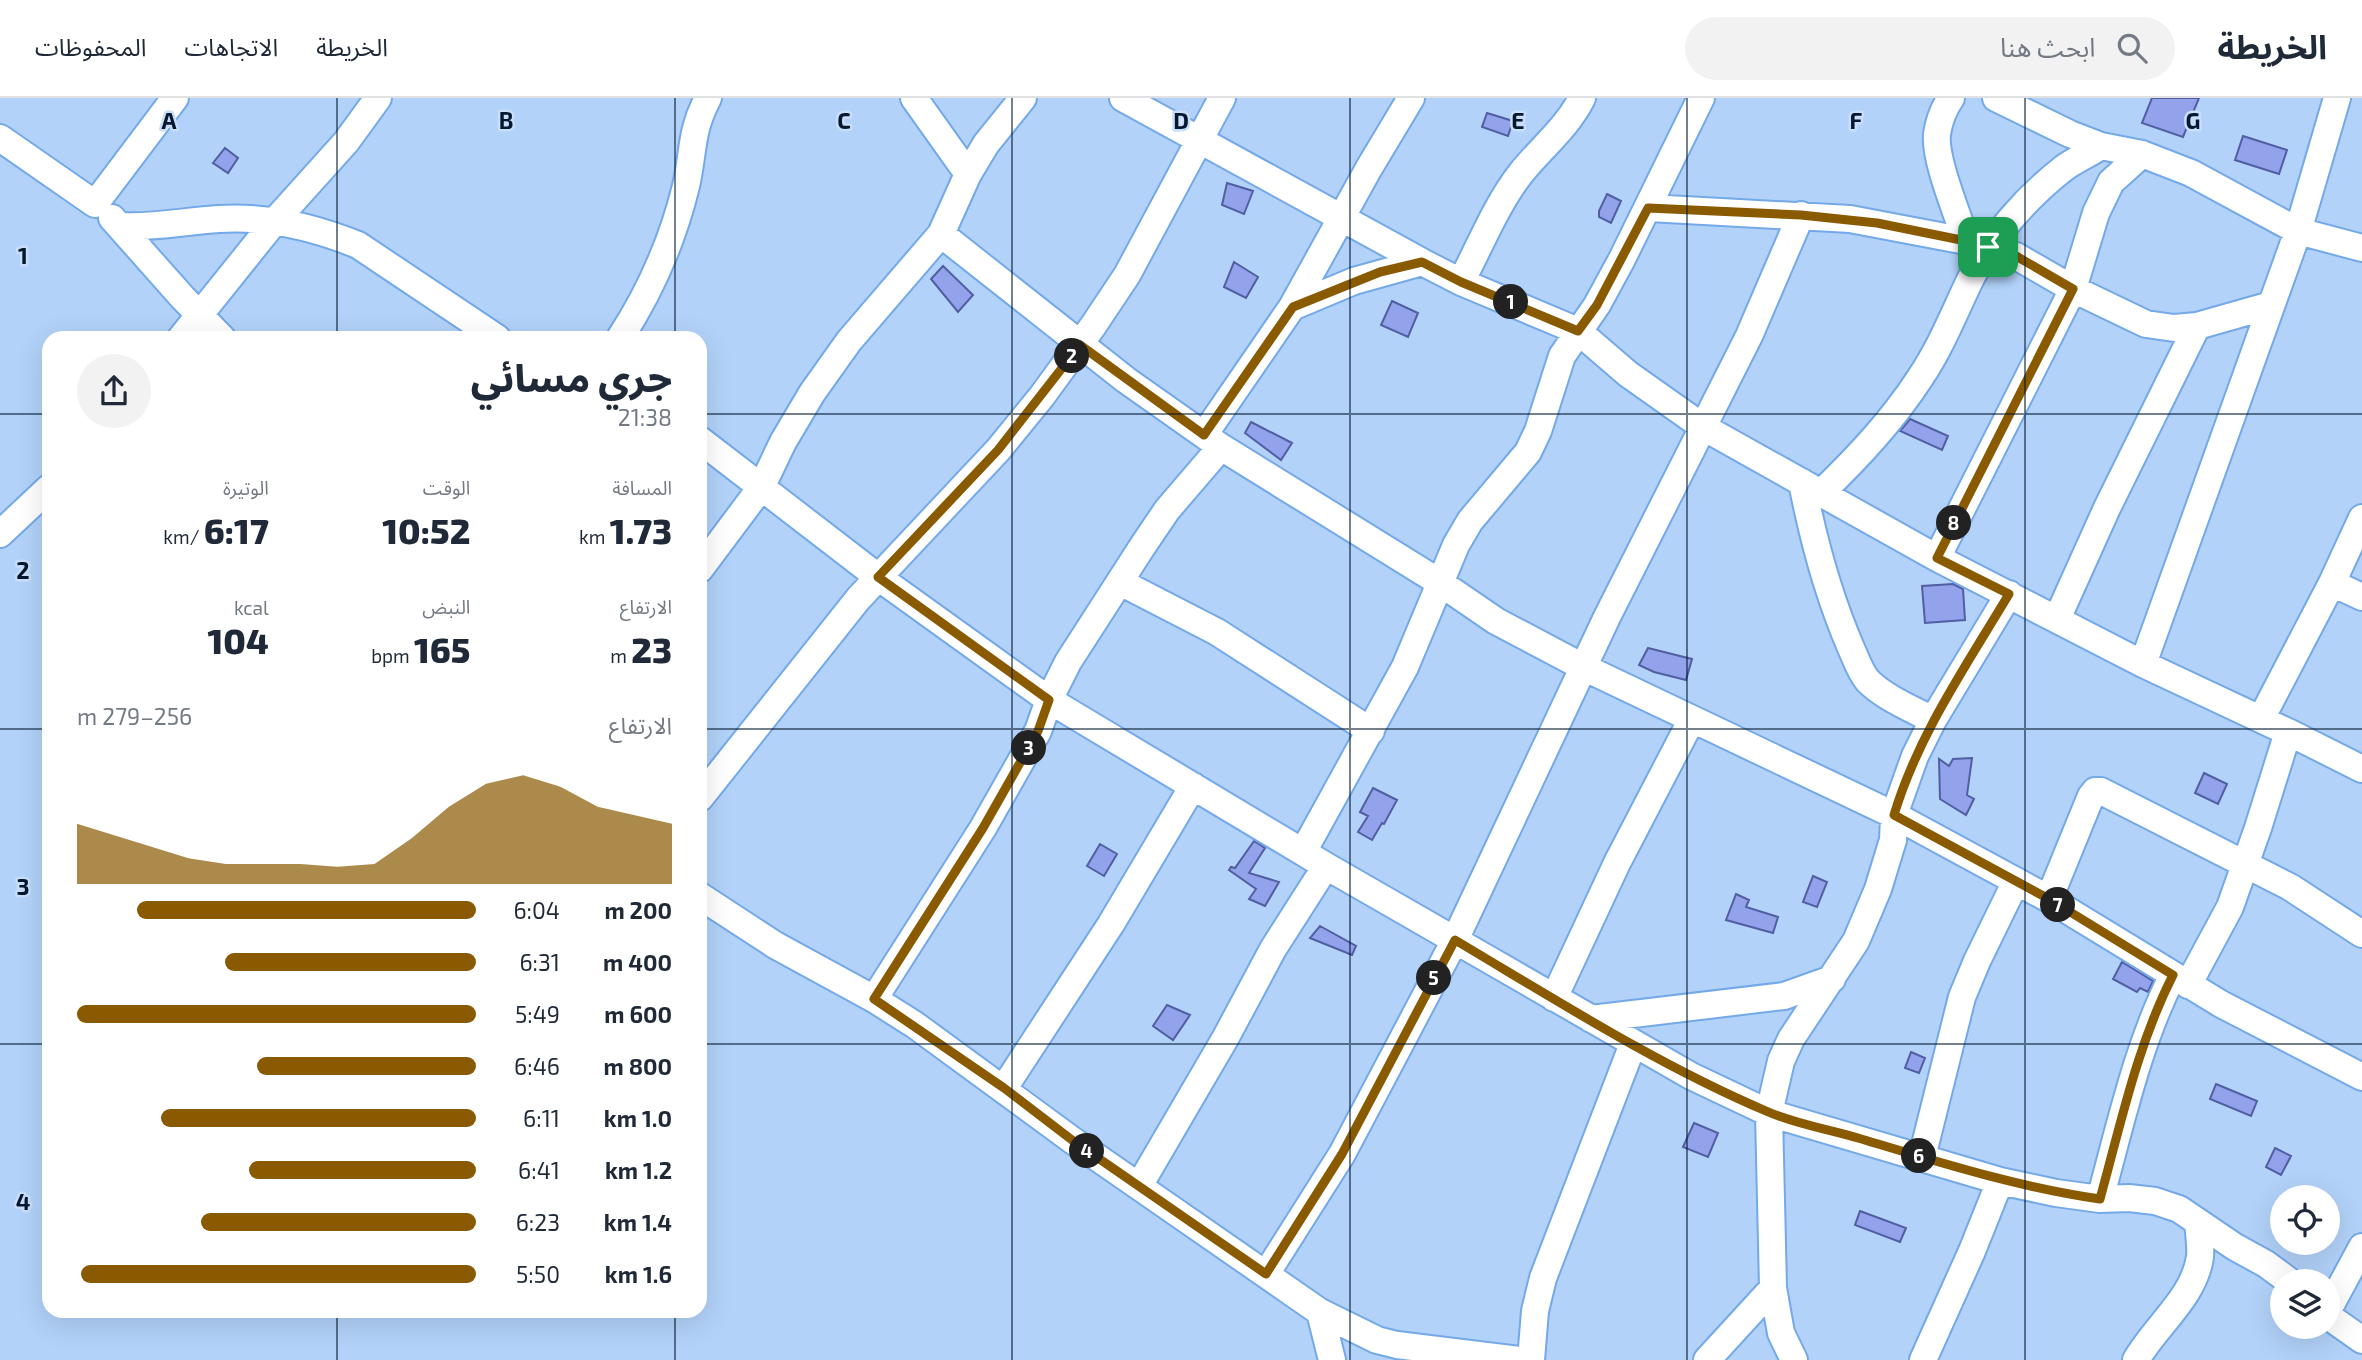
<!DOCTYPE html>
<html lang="ar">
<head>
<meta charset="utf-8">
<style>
  body { margin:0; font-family:"Exo 2","Noto Sans Arabic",sans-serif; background:#f2f2f3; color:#1f2937; direction:rtl; height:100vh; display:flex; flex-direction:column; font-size:26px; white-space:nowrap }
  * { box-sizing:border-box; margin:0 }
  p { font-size:23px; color:#747a83 }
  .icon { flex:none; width:38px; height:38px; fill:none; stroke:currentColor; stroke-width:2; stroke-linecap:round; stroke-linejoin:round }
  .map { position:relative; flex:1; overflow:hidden; direction:ltr }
  .drawer { position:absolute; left:42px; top:233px; width:665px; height:987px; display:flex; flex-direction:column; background:#fff; border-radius:21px; box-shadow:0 7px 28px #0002; direction:rtl }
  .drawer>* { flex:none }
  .controls { position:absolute; left:2270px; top:1087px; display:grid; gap:14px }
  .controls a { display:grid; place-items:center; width:70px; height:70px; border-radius:50%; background:#fff; box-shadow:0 7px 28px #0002; font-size:35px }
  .pin { position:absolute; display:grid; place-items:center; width:60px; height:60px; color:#fff; margin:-30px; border-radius:14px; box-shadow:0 4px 10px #0006 }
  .km { position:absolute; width:35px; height:35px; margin:-18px; border-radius:50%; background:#222; color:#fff; font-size:19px; line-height:35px; text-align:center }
  .round { display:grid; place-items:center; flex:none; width:74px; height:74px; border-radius:37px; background:#f2f2f3 }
  .headline { display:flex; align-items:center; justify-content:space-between; height:119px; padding:0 35px }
  h1 { font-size:38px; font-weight:800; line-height:52px }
  .figures { display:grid; grid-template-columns:repeat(3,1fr); gap:10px; height:119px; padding:7px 35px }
  .figures div { display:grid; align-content:center }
  .figures b { font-size:35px; font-weight:800 }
  .figures small { font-size:19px; font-weight:400 }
  .figures p { font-size:19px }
  .chart { height:196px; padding:14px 35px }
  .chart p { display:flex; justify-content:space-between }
  .chart svg { width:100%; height:126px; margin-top:7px; fill:#8a5a00; opacity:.7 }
  ul { padding:0 35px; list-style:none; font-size:23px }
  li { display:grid; grid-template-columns:112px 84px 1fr; align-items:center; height:52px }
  li i { height:18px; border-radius:9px; background:#8a5a00 }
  header { display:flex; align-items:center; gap:42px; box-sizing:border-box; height:98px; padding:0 35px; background:#fff; border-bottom:2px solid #e0e1e3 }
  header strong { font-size:33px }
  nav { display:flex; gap:38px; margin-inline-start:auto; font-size:24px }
  .search { width:490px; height:63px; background:#f2f2f3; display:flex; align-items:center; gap:18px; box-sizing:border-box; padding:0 24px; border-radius:38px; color:#747a83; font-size:26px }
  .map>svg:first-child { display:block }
  .building { fill:#92a2eb; stroke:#515ea1; stroke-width:2 }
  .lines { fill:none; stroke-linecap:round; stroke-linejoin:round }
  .minor-casing { stroke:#74a9e8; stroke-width:30 }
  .minor { stroke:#fff; stroke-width:26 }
  .route-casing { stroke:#fff; stroke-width:14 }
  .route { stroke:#8a5a00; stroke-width:9 }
  .grid { fill:none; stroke:#041830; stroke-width:2; stroke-opacity:0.55 }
  .grid-label { font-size:23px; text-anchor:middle; font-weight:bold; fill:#041830; stroke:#c9def9; stroke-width:5; stroke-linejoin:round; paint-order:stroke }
</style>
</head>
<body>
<header>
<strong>الخريطة</strong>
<div class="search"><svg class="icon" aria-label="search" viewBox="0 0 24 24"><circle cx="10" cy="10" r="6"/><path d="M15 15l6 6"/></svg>ابحث هنا</div>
<nav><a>الخريطة</a><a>الاتجاهات</a><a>المحفوظات</a></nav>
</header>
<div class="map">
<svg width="2362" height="1262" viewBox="0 0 2362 1262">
  <rect width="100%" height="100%" fill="#b2d2f9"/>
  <path class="building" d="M2152 0H2199L2183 39 2142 25Z
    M1487 15 1513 23 1508 38 1482 29Z
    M2243 38 2287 52 2279 76 2235 62Z
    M225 50 238 60 228 75 213 65Z
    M1227 85 1253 93 1244 116 1222 107Z
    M1607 96 1621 103 1611 125 1599 119V113Z
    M1234 164 1258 179 1246 200 1224 189Z
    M943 168 973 197 958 214 931 181Z
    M1392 203 1418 215 1408 239 1381 227Z
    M1910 321 1948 338 1942 352 1900 333Z
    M1251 324 1292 345 1281 362 1245 335Z
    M1953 486 1963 491 1965 522 1925 525 1922 488Z
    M1648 550 1692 561 1686 582 1654 574 1639 567Z
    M1972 660 1967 697 1974 701 1966 717 1940 701 1939 661 1949 668 1953 661Z
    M2204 675 2227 686 2218 706 2195 695Z
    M1373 690 1397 702 1384 726 1382 725 1372 742 1358 734 1368 718 1360 714Z
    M1254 743 1265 750 1249 775 1279 784 1265 808 1249 801 1256 791 1229 772 1231 769 1235 770Z
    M1100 746 1117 756 1104 778 1087 768Z
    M1813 778 1827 784 1817 809 1803 804Z
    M1736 796 1749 802 1746 809 1778 819 1773 835 1726 822Z
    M1320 828 1356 848 1352 857 1310 840Z
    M2122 864 2153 883 2148 894 2140 890 2137 894 2113 881Z
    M1167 907 1190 917 1173 942 1153 928Z
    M1911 954 1925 960 1919 975 1905 970Z
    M2216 986 2257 1003 2251 1018 2210 1001Z
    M1694 1025 1718 1035 1708 1059 1683 1049Z
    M2275 1050 2291 1058 2281 1077 2266 1069Z
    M1860 1113 1906 1130 1900 1144 1855 1127Z"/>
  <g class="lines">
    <g class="minor-casing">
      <path id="minor" d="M914 0 968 76
        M1123 0 1422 164 1461 184 1578 233 1628 276 1703 329 1937 460 2143 566 2288 634 2362 671
        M1951 0C1944 10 1939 23 1937 36 1934 61 1958 117 1966 143
        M1996 0 2070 36 2101 48 2142 56 2191 75 2298 133 2362 150
        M0 40 95 106 175 0
        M1649 110 1850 121 1966 143 2016 158 2073 191 2146 226 2174 230 2197 228 2271 207
        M112 120 183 200 222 240
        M121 128C154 130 185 123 219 121 266 118 314 129 358 147L497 240
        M941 136 1126 282 1221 349 1439 484 1496 523 1583 569 1894 717 2049 801 2221 906 2362 979
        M1461 184C1480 148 1496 107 1521 75 1541 50 1567 30 1582 0
        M1292 209 1354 183 1422 164
        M181 240 274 124 346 44 378 0
        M620 240C650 194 673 141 686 88 694 53 690 34 708 0
        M1204 337 1292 209 1369 70 1411 0
        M700 342 878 479 1049 602 1326 768 1691 978 1769 1015 2000 1083 2056 1095 2100 1101 2129 1100 2155 1103 2179 1111 2235 1149 2266 1166 2289 1183
        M1802 384C1813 441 1828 497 1851 550 1856 561 1860 574 1868 583 1885 600 1912 611 1933 622
        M1822 394C1858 359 1892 323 1920 280 1942 247 1954 215 1971 180 1992 138 2027 99 2064 70 2075 62 2089 56 2101 48
        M0 436 49 390
        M1937 460 2073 191 2096 115 2111 84 2142 56
        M700 471 762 388 783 344 812 295 849 243 941 136 968 76 986 46 1023 0
        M1120 484 1217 534 1371 633
        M2332 485 2362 499
        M2057 521 2107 410 2197 228
        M2143 566 2298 133 2337 0
        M2261 621 2332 485 2362 420
        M700 700 858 501 998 352 1042 298 1093 228 1127 177 1222 0
        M1303 754 1405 569 1456 447 1470 423 1528 354 1538 333 1562 258 1597 207 1622 161 1701 0
        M700 798 775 847 874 901 915 927 1072 1042 1320 1214 1377 1242 1397 1247 1519 1262
        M2049 801 2091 698 2095 693H2101L2290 789 2362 836
        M2188 887 2230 809 2258 730 2288 634
        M1554 900 1617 765 1692 621
        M874 901 983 730 1038 633 1049 602 1068 564 1142 449 1167 412 1221 349
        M1591 921 1784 898 1832 881
        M1004 990 1111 826 1193 688
        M1922 1059 1962 899 1977 863 2016 783
        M1139 1088 1226 939 1273 851 1326 768
        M2100 1101C2121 1025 2137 948 2173 877
        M1266 1176 1342 1056 1455 842 1607 519 1749 238 1801 117
        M2328 1212 2362 1149
        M1320 1214 1332 1262
        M2328 1218 2362 1242
        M1531 1262 1535 1213 1543 1180 1633 946
        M1707 1262 1773 1190
        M1794 1262 1781 1235 1773 1190 1769 1015 1781 963 1791 941 1856 843 1878 791 1893 742 1894 717 1915 658 1933 622 2009 496
        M1923 1262 1972 1153 2000 1083
        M2136 1262C2156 1227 2194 1200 2200 1159 2201 1148 2199 1136 2198 1125"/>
    </g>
    <use href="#minor" class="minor"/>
  </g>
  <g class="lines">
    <g class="route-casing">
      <path id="route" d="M1648 110 1801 117 1877 125 1966 143 2003 153 2016 158 2073 191 1937 460 2009 496C1966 568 1918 637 1894 717L2049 801 2173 877C2137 948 2121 1025 2100 1101 2017 1089 1938 1064 1858 1040 1828 1031 1795 1026 1766 1013 1658 967 1556 902 1455 842L1342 1056 1266 1176 1072 1042 1004 990 874 901 983 730 1038 633 1049 602 878 479 998 352 1080 247 1204 337 1293 209 1380 174 1422 164 1461 184 1578 233 1597 207Z"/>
    </g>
    <use href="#route" class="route"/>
  </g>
  <path class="grid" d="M337 0V240M675 0V240M1012 0V1262M1350 0V1262M1687 0V1262M2025 0V1262M0 316H49M700 316H2362M0 631H49M700 631H2362M0 946H49M700 946H2362M337 1213V1262M675 1213V1262"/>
  <g class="grid-label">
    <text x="169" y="31">A</text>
    <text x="506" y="31">B</text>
    <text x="844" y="31">C</text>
    <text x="1181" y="31">D</text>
    <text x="1518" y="31">E</text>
    <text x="1856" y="31">F</text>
    <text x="2193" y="31">G</text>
    <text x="23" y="166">1</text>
    <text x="23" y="481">2</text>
    <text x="23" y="797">3</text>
    <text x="23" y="1112">4</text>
  </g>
</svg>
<div class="controls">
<a><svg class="icon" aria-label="locate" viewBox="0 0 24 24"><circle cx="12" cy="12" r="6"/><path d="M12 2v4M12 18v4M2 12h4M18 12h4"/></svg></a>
<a><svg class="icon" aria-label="layers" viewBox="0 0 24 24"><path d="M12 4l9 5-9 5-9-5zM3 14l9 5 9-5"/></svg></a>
</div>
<div class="pin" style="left:1988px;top:149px;background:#1e9e55"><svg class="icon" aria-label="arrive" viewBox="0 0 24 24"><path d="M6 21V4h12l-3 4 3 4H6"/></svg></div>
<b class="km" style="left:1511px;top:204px">1</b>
<b class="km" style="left:1072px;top:258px">2</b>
<b class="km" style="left:1029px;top:650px">3</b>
<b class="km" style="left:1087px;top:1053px">4</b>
<b class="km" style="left:1434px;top:880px">5</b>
<b class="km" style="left:1919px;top:1058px">6</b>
<b class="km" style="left:2058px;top:807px">7</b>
<b class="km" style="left:1954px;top:425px">8</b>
<section class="drawer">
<div class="headline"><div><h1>جري مسائي</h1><p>21:38</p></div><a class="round"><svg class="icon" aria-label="share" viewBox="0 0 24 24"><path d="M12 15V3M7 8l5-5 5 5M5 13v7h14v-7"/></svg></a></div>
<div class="figures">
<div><p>المسافة</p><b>1.73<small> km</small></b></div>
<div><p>الوقت</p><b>10:52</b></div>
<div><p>الوتيرة</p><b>6:17<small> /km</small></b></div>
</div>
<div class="figures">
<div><p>الارتفاع</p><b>23<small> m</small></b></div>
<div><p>النبض</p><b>165<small> bpm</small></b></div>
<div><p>kcal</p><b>104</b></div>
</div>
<div class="chart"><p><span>الارتفاع</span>256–279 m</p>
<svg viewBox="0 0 160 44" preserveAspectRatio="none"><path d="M0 44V23L10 27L20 31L30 35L40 37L50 37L60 37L70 38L80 37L90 28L100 17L110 9L120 6L130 10L140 17L150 20L160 23V44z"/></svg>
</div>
<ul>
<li><b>200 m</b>6:04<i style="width:85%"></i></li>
<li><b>400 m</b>6:31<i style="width:63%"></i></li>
<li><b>600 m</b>5:49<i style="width:100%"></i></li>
<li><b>800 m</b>6:46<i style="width:55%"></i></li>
<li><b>1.0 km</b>6:11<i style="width:79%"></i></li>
<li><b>1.2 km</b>6:41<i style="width:57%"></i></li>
<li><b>1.4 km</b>6:23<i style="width:69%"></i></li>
<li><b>1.6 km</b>5:50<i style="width:99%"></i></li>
</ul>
</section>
</div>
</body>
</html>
